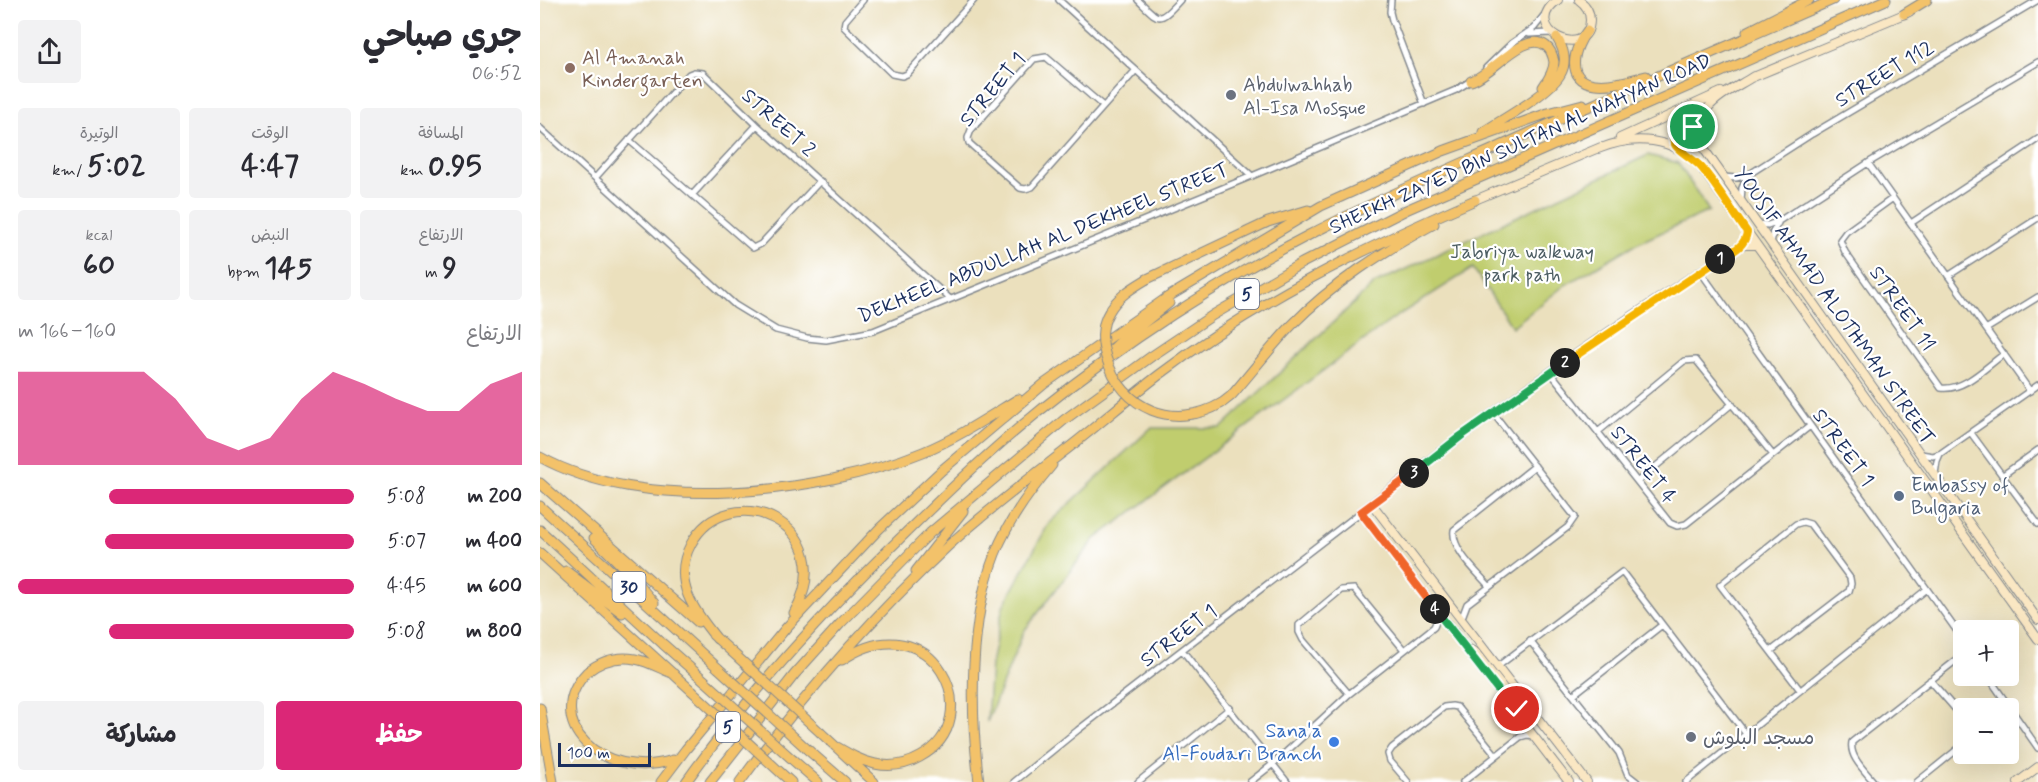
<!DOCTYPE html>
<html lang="ar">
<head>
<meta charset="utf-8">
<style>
  body { margin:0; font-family:Mynerve,"Playpen Sans Arabic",sans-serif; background:#f2f2f3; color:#2b2b33; direction:rtl; height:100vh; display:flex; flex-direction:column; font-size:22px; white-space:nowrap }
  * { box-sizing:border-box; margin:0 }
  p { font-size:20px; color:#7c7c81 }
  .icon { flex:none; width:33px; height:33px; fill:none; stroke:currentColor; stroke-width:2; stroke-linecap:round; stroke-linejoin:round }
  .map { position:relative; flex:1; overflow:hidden; direction:ltr }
  .sheet { display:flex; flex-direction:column; background:#fff; width:540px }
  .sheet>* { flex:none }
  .fabs { position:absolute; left:1413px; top:620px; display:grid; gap:12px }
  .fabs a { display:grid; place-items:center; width:66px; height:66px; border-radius:6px; background:#fff; box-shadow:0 6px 24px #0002; font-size:30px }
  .scale { position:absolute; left:18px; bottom:15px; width:93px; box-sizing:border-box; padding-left:6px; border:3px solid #1b2f5e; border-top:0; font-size:16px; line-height:21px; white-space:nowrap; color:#1b2f5e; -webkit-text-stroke:4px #fff; paint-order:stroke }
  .pin { position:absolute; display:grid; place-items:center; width:51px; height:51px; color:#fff; margin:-26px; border:3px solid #fff; border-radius:50%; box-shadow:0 2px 6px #0007 }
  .km { position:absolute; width:30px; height:30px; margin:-15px; border-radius:50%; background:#222; color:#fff; font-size:16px; line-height:30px; text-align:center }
  .round { display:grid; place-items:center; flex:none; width:63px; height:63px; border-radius:6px; background:#f2f2f3 }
  .head { display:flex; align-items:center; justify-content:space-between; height:102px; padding:0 18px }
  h1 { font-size:33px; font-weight:700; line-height:45px }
  .metrics { display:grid; grid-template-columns:repeat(3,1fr); gap:9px; height:102px; padding:6px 18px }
  .metrics div { display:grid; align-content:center; border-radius:6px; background:#f2f2f3; text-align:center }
  .metrics b { font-size:30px; font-weight:700 }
  .metrics small { font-size:16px; font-weight:400 }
  .metrics p { font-size:16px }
  .chart { height:168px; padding:12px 18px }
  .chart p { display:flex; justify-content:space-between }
  .chart svg { width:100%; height:108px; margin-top:6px; fill:#db2777; opacity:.7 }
  .primary-button { display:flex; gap:12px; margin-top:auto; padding:12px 18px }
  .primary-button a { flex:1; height:69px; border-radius:6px; background:#db2777; color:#fff; font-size:24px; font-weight:700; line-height:69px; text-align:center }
  .primary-button a+a { background:#f2f2f3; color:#2b2b33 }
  ul { padding:0 18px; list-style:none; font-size:20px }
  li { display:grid; grid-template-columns:96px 72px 1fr; align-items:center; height:45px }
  li i { height:15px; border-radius:8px; background:#db2777 }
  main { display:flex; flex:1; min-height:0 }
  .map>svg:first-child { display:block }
  .green { fill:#c0cd6e; stroke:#6e7e66; stroke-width:1.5 }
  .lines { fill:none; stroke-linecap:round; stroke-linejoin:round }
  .street-casing { stroke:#83888e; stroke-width:8 }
  .secondary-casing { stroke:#83888e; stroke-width:10 }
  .highway-casing { stroke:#83888e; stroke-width:11 }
  .street { stroke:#fff; stroke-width:5 }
  .secondary { stroke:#fae7c3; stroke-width:8 }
  .highway { stroke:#f3c26a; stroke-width:9 }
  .highway-bridge-casing { stroke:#83888e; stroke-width:11; stroke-linecap:butt }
  .highway-bridge { stroke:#f3c26a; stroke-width:9 }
  .split-1-casing { stroke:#fff; stroke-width:12 }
  .split-2-casing { stroke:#fff; stroke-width:12 }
  .split-3-casing { stroke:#fff; stroke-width:12 }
  .split-4-casing { stroke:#fff; stroke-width:12 }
  .split-5-casing { stroke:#fff; stroke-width:12 }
  .split-1 { stroke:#f5b400; stroke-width:8 }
  .split-2 { stroke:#f5b400; stroke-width:8 }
  .split-3 { stroke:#22a559; stroke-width:8 }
  .split-4 { stroke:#f0652b; stroke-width:8 }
  .split-5 { stroke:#22a559; stroke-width:8 }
  .education-dot { fill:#8d6e63; stroke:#fff; stroke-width:2 }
  .worship-dot { fill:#6b7280; stroke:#fff; stroke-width:2 }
  .service-dot { fill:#5c6f8a; stroke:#fff; stroke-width:2 }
  .shop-dot { fill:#3f7fe0; stroke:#fff; stroke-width:2 }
  .labels { text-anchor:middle; stroke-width:4.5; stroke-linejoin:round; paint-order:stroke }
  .shield { fill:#fff; stroke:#5f6d8e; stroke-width:1.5 }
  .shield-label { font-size:18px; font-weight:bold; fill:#1b2f5e }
  .education-label { font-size:20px; fill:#785e54; stroke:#fff; text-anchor:start }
  .street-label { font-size:20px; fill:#1b2f5e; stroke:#fff }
  .worship-label { font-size:20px; fill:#5b616d; stroke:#fff; text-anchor:start }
  .park-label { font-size:20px; fill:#4d5e63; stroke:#fff }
  .service-label { font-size:20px; fill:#4e5e75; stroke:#fff; text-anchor:start }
  .shop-label { font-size:20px; fill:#366cbe; stroke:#fff; text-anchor:end }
</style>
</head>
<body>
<main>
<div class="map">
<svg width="1498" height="782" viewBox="0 0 1498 782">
  <rect width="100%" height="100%" fill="#fff"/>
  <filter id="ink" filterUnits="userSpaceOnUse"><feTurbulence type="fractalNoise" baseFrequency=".0167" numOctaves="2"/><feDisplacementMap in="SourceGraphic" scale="12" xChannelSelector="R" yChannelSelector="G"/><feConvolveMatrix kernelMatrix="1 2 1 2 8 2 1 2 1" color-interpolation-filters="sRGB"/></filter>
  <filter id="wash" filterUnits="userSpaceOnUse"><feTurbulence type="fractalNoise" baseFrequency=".008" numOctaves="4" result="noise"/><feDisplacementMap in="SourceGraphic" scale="24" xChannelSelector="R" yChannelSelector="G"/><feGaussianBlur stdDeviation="1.35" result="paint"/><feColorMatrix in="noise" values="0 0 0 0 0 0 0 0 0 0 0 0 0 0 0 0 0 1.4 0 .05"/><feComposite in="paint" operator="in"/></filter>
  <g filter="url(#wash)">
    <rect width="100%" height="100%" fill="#ebe0bd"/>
    <path class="green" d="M1108 155 1138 163 1169 211 1094 245 1025 285 972 327 933 268 857 316 555 539 484 631 447 722 451 664 463 606 509 523 611 428H681L834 284Z"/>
  </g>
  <g filter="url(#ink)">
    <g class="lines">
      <g class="street-casing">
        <path id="street" d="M323 0 305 21 304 27 352 74 362 76 367 74 434 0
          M519 0 712 176
          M598 0C620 21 618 24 640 0
          M851 0 850 12 852 20 884 104
          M989 34 1011 33
          M946 68 972 43 994 28 1005 14
          M563 106 506 57 494 59 431 130 428 138 429 143 480 188 485 189 492 187 596 70
          M0 128 195 305 236 330 267 338 286 340 333 331 712 176 916 90 932 80
          M89 140 213 248 221 244 280 181
          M1328 163 1490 391
          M1183 177 1196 178 1208 175 1272 134 1498 0
          M55 178 149 74 154 72 163 73 217 125 409 298
          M152 195 217 125
          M1353 198 1306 232 1300 240 1305 252 1401 388C1424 391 1446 367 1464 354
          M1201 201 1202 188 1208 175
          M1371 223 1498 139
          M1217 224 1228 225 1239 221 1328 163 1498 62
          M1231 244 1233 232 1238 223
          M1160 271 1424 641
          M1408 276 1498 218
          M1446 329 1498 297
          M1011 373 1130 523 1137 526 1146 524 1270 426
          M1059 431 1144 361 1156 360 1233 455
          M1431 433 1498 524
          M1381 454 1393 456 1401 453 1498 385
          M1395 474 1397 461 1400 454
          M1463 475 1498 450
          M1098 481 1192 404
          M949 586C937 572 911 549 914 530L995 466
          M921 620 927 604 1028 527 1035 517 953 413
          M990 641 1079 753 1088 775 1097 782
          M642 650 747 782
          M1231 651 1309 591 1311 584 1310 578 1270 524 1263 522 1256 524 1180 585 1260 690
          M957 667 1082 572 1206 734
          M1447 675 1498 748
          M1390 680 1424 719
          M809 694 763 640 759 632V625L801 590 814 589 864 650
          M1033 695 1122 625
          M474 782 538 730 821 512
          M598 782 690 708
          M710 782 733 764 809 694 894 627 899 615
          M868 782 850 761 848 754 852 748 904 707 912 706 917 707 956 755
          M923 782 980 737 987 735 995 736
          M1146 782 1387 589
          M1334 782C1325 771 1309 757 1312 742L1424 654
          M1377 782 1424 744"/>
      </g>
      <g class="secondary-casing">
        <path id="secondary" d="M1018 0C977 28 1049 64 1050 20 1050 11 1046 5 1039 0
          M1214 76C1184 95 1148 107 1164 149L1498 620
          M1211 78 1369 12
          M1080 138 1181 92
          M1137 148C1129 131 1147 119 1159 134
          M1058 149C1094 134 1134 137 1161 167L1498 639
          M935 200 1061 147
          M832 504 1047 782
          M927 648 935 652 971 698H975L977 693
          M1029 782 821 512C943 417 1071 327 1202 245H1216
          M1478 782 1498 767"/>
      </g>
      <g class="highway-casing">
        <path id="highway" d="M1364 14 1387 0
          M1047 31C1034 47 1024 81 1055 84 1071 86 1090 80 1106 76
          M1207 32 1269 0
          M931 81C952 75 985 29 1006 46 1010 49 1013 56 1014 62 1014 71 1008 80 1003 87
          M943 132C961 120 1012 92 1021 73 1027 62 1024 49 1017 38
          M607 279 728 222 768 210
          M564 357 581 341 629 303
          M682 403 691 396C711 373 730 348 751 326 793 283 842 252 894 224
          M0 457C102 514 278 495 383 452 417 438 447 418 478 399
          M0 483 158 622
          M0 506 178 668
          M0 530 123 644 165 681
          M54 538 87 571 114 603
          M0 553 152 691
          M26 571 82 613
          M376 571 423 511
          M173 635 192 652
          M177 639C154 611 131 581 151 544 188 475 304 524 254 613
          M0 708 13 782
          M281 733 334 782
          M297 747C309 754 321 761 335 764 350 767 366 765 380 757 451 719 392 599 302 660
          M267 749 305 782
          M133 760C61 782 0 721 47 672 61 661 78 656 95 659 108 661 121 669 134 674
          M253 760 278 782
          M241 773 251 782
          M121 782 146 749 246 628 339 529 402 470 504 384 628 297 781 206 903 151 1008 113 1043 104
          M146 782C205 699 273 624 346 552 378 521 410 489 443 459 537 374 657 293 769 235 830 203 893 176 956 148 1068 97 1181 49 1293 0
          M170 782 255 674 300 624 390 533 524 420 612 356 673 315 762 263 866 210 1346 0
          M200 782C262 697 331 618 408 546 444 513 484 483 522 453 555 428 586 400 619 375 715 302 824 248 935 200
          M439 782C430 711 429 621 455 554 468 521 489 492 512 465"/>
      </g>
      <use href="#street" class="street"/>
      <use href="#secondary" class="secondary"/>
      <use href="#highway" class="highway"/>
      <g class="highway-bridge-casing">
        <path id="highway-bridge" d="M607 279C592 288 577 297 569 312 561 325 561 342 566 357 582 410 634 431 682 403
          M192 652 281 733
          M178 668 267 749
          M165 681 253 760
          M152 691 241 773"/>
      </g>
      <use href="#highway-bridge" class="highway-bridge"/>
    </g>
  </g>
  <g class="lines" filter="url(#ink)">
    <g class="split-1-casing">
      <path id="split-1" d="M1153 127C1143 125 1127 134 1136 146 1140 152 1154 159 1161 167 1178 187 1192 211 1207 232 1205 247 1192 252 1180 259"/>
    </g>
    <g class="split-2-casing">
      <path id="split-2" d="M1025 363 1180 259"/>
    </g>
    <g class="split-3-casing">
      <path id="split-3" d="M874 473 921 436 1025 363"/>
    </g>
    <g class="split-4-casing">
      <path id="split-4" d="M874 473 821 512 895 609"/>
    </g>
    <g class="split-5-casing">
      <path id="split-5" d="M895 609 976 713 977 709"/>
    </g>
    <use href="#split-1" class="split-1"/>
    <use href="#split-2" class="split-2"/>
    <use href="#split-3" class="split-3"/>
    <use href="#split-4" class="split-4"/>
    <use href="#split-5" class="split-5"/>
  </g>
  <circle class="education-dot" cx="30" cy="68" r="6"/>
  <g class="worship-dot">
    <circle cx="691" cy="95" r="6"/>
    <circle cx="1151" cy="737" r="6"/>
  </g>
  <circle class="service-dot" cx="1359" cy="496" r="6"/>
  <circle class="shop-dot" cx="794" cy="742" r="6"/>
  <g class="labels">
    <g class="shield">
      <rect x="695" y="279" width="24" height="30" rx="4.5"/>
      <rect x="72.5" y="572" width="33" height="30" rx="4.5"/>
      <rect x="176" y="712" width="24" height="30" rx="4.5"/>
    </g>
    <g class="shield-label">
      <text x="707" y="300">5</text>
      <text x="89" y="593">30</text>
      <text x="188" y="733">5</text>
    </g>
    <g class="education-label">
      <text x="42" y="64">Al Amanah<tspan x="42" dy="23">Kindergarten</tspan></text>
    </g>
    <g class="street-label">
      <text transform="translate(1344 73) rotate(-31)" y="7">STREET 112</text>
      <text transform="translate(452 89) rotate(-50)" y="7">STREET 1</text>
      <text transform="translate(239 122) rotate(42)" y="7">STREET 2</text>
      <text transform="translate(980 143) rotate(-24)" y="7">SHEIKH ZAYED BIN SULTAN AL NAHYAN ROAD</text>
      <text transform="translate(503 242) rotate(-22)" y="7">DEKHEEL ABDULLAH AL DEKHEEL STREET</text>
      <text transform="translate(1295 305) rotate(55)" y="7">YOUSIF AHMAD ALOTHMAN STREET</text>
      <text transform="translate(1363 308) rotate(55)" y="7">STREET 11</text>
      <text transform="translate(1304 447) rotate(54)" y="7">STREET 1</text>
      <text transform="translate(1104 464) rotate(52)" y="7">STREET 4</text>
      <text transform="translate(638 635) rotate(-37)" y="7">STREET 1</text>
    </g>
    <g class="worship-label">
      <text x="703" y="91">Abdulwahhab<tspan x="703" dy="23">Al-Isa Mosque</tspan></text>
      <text x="1163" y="744">مسجد البلوش</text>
    </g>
    <g class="park-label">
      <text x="982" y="258">Jabriya walkway<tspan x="982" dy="23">park path</tspan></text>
    </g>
    <g class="service-label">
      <text x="1371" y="491">Embassy of<tspan x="1371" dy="23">Bulgaria</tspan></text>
    </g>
    <g class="shop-label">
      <text x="782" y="737">Sana'a<tspan x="782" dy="23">Al-Foudari Branch</tspan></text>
    </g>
  </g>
</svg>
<div class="fabs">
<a>+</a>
<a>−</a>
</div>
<div class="scale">100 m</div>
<div class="pin" style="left:1153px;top:127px;background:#1e9e55"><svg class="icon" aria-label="arrive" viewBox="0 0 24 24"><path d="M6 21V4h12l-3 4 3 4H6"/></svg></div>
<div class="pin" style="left:977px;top:709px;background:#d93025"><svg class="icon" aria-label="check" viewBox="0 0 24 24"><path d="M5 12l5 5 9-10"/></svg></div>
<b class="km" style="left:1180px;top:259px">1</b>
<b class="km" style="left:1025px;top:363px">2</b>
<b class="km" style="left:874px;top:473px">3</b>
<b class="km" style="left:895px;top:609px">4</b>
</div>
<section class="sheet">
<div class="head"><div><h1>جري صباحي</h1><p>06:52</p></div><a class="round"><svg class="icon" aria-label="share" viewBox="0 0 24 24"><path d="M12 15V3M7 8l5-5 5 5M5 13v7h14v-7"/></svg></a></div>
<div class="metrics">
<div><p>المسافة</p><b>0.95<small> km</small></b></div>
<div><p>الوقت</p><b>4:47</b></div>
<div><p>الوتيرة</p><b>5:02<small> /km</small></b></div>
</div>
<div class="metrics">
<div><p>الارتفاع</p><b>9<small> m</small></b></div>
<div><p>النبض</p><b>145<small> bpm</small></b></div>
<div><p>kcal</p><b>60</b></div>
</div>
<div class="chart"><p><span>الارتفاع</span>160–166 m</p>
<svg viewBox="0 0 160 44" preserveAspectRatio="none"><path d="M0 44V6L10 6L20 6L30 6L40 6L50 17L60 33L70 38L80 33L90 17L100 6L110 11L120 17L130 22L140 22L150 11L160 6V44z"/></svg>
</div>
<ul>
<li><b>200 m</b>5:08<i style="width:73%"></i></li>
<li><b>400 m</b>5:07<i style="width:74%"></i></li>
<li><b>600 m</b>4:45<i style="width:100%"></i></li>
<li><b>800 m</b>5:08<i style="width:73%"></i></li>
</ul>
<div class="primary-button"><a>حفظ</a><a>مشاركة</a></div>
</section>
</main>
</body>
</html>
